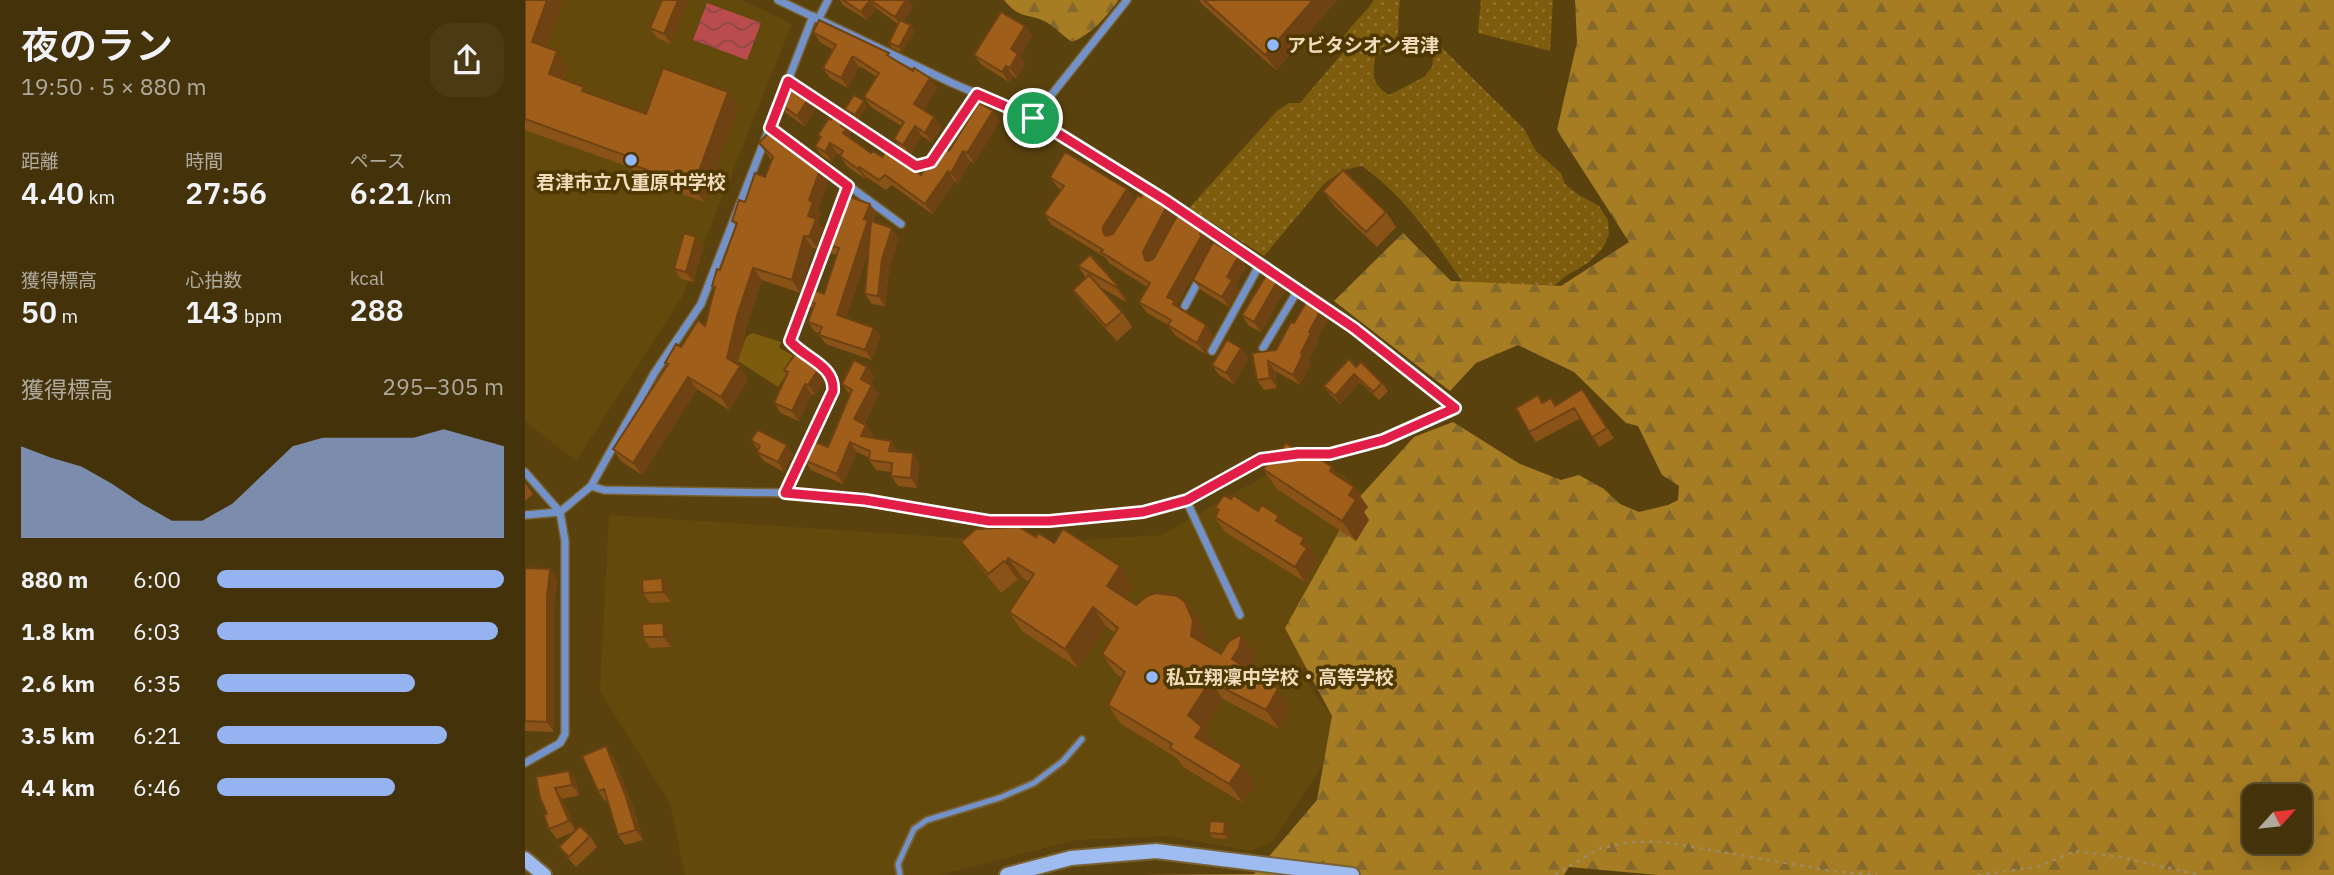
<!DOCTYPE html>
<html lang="ja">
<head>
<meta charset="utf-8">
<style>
  body { margin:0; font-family:"IBM Plex Sans","Noto Sans JP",sans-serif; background:#4b3a14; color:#f1f3f6; height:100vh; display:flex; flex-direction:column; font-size:26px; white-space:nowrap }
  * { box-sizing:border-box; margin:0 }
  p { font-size:23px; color:#afaa9d }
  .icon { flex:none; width:38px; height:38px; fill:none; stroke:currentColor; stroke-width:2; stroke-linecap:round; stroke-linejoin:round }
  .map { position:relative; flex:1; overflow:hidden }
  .details { display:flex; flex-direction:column; background:#44320b; width:525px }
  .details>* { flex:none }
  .needle { width:46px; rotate:63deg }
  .controls { position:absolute; left:1717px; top:784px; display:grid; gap:14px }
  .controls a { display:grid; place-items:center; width:70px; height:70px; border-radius:14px; background:#44320b; box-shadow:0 7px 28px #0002,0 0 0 2px #5c4d2c; font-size:35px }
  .pin { position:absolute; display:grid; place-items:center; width:60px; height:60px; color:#fff; margin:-30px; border:4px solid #fff; border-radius:50%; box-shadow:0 2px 7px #0007 }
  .round { display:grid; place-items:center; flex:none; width:74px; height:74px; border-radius:21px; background:#4b3a14 }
  .overview { display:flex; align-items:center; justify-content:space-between; height:119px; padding:0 21px }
  h1 { font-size:38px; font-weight:600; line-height:52px }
  .metrics { display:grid; grid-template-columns:repeat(3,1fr); gap:10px; height:119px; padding:7px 21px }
  .metrics div { display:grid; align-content:center }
  .metrics b { font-size:30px; font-weight:600 }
  .metrics small { font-size:19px; font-weight:400 }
  .metrics p { font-size:19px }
  .chart { height:196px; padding:14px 21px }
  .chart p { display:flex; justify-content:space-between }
  .chart svg { width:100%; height:126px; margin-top:7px; fill:#95b2f1; opacity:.7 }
  ul { padding:0 21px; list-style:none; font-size:23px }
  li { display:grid; grid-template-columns:112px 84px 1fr; align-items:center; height:52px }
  li i { height:18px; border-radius:9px; background:#95b2f1 }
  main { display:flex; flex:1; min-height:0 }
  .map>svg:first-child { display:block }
  .built { fill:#64490c }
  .grass { fill:url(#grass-dots) }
  .forest { fill:url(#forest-firs); fill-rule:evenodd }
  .park { fill:#7e5c0d }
  .water { fill:url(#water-waves) }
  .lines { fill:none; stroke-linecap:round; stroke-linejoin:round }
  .lane-casing { stroke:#786132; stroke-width:9 }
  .street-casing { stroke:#786132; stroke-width:10 }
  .secondary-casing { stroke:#786132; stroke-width:18 }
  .path { stroke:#a08b61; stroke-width:2.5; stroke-dasharray:3.5 5; stroke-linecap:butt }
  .lane { stroke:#7392ca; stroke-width:5 }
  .street { stroke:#7392ca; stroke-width:7 }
  .secondary { stroke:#9fbcf1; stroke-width:14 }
  .wall { fill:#895217 }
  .shaded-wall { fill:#6f4213 }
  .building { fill:#9f5f1b; stroke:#6f4213; stroke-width:2 }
  .route-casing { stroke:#fff; stroke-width:14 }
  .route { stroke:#e11d48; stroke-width:9 }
  .poi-dot { fill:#92b7fd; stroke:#4f3800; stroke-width:2.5 }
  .labels { text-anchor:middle; stroke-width:7; stroke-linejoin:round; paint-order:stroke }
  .poi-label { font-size:19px; font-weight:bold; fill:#eedcbd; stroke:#4f3800; text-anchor:start }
</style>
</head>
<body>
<main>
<section class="details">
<div class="overview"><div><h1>夜のラン</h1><p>19:50 · 5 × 880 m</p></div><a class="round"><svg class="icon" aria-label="share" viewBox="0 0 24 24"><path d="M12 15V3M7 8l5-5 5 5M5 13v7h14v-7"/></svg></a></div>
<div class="metrics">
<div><p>距離</p><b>4.40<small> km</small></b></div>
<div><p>時間</p><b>27:56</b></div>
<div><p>ペース</p><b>6:21<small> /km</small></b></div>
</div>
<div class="metrics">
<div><p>獲得標高</p><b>50<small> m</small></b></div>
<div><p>心拍数</p><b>143<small> bpm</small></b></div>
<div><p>kcal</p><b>288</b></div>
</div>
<div class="chart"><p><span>獲得標高</span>295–305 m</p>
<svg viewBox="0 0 160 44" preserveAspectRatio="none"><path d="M0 44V12L10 16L20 19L30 25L40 32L50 38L60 38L70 32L80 22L90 12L100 9L110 9L120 9L130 9L140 6L150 9L160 12V44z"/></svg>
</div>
<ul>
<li><b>880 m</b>6:00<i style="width:100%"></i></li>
<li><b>1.8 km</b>6:03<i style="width:98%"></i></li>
<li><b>2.6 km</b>6:35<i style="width:69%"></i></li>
<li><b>3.5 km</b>6:21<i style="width:80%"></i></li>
<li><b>4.4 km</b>6:46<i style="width:62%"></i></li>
</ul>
</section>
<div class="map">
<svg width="1809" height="875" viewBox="0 0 1809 875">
  <defs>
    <pattern id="grass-dots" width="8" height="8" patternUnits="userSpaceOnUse" patternTransform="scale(1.75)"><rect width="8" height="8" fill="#7e5c0d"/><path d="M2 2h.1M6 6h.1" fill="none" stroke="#91732e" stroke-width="1.8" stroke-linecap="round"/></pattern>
    <pattern id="forest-firs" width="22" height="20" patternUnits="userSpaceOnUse" patternTransform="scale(1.75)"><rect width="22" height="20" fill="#a77d24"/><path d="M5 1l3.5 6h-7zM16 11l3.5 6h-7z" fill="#85682b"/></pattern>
    <pattern id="water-waves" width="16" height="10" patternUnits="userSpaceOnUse" patternTransform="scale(1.75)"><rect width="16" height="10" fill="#ba4c4d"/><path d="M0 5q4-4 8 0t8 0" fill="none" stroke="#8c4845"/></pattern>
  </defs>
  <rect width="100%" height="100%" fill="#5a420f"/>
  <path class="built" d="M0 0H217L267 24 157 297 51 461 0 421Z
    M765 461 816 473 870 526 873 562 775 673 819 733 747 842 725 851 643 836 551 840 414 875H160L145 803 75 691 84 515 508 543 637 535Z"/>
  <path class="grass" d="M849 0H875C870 32 883 35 850 57 848 77 846 83 864 95L899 77 907 67 910 41 999 129 1011 151 1036 173 1040 184 1054 195 1074 206 1083 220 1084 234 1078 248 1063 263 1041 276 1025 289 941 287C909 241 883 199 837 166L818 170 799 184 739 256 664 208 752 111 764 103H775L822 48 817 40C825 25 839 15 849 0Z
    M956 0H1028L1025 51 953 33Z"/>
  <path class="forest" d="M479 0H593V1C580 18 567 34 547 42 538 36 528 25 519 21 500 13 495 19 479 0Z
    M1050 0H1809V875H1133L1044 867 1039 875H619L729 874 792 800 807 716 760 628 831 501 889 437 928 422 995 464 1036 480 1054 475 1079 489 1095 504 1114 512 1143 505 1153 500 1154 486 1137 475 1113 426 1101 423 1049 372 993 345 951 363 925 391 809 301 878 233 926 281 1036 286 1104 242 1032 130 1052 42ZM1729 796H1774V842H1729Z"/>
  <path class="park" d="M227 333 256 342 254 348 273 358 253 387 213 361 221 337Z"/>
  <path class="water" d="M182 3 236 23 222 60 168 40Z"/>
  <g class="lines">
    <g class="lane-casing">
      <path id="lane" d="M375 875 373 864 389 829 402 820 474 798 509 783 538 761 557 739"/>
    </g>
    <g class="street-casing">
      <path id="street" d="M253 0 427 83 508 118 602 175 829 328 930 408 858 440 805 454H767
        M294 18 303 0
        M263 81 391 166 406 162 452 94
        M508 118 602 0
        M245 128 376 224
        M660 306 676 276
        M738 348 773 290
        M687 351 735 264
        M0 472 35 512 40 541V734L35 743 0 763
        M66 486 79 490 260 493 339 500 464 521H524L618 512 661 500 736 459 748 457
        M260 493 308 391C310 365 280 359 265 341L323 186
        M661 500 715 615
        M0 515 35 512 66 486 130 372 176 304 288 16"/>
    </g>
    <g class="secondary-casing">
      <path id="secondary" d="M0 859 19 875
        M482 875 546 858 631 851 827 875"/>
    </g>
    <path class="path" d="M1030 875 1073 849 1105 842H1139L1313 872 1352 875
      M1453 875 1512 867 1550 851 1595 857 1675 875"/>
    <use href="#lane" class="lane"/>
    <use href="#street" class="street"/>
    <use href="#secondary" class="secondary"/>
  </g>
  <path class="wall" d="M0 0H38L21 47 42 66 38 79 63 93 121 114 203 92 213 107 179 202 114 178 107 168 0 130Z
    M137 0 146 44 132 38 125 28Z
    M315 0H383L388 7 378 21 390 30 377 52 367 48 364 43 373 24 351 8 342 20 318 5Z
    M674 0H812L751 70 677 4Z
    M500 26 507 36 495 56 500 64 492 78 488 76 484 82 457 65 449 55Z
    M288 32 367 58 388 71 405 78 412 88 398 110 416 127 407 142 397 136 385 155 376 148 369 139 376 126 346 107 339 97 352 77 336 67H334L323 88 305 78 298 68 308 50 295 42Z
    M284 98 291 108 279 126 261 113 254 103Z
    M342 106 333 120 324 114 320 109Z
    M306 120 320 121 327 131 324 134 327 139 346 153 378 164 396 175 424 151 475 121 449 163 445 161 433 183 430 181 407 214 367 185 361 190 341 177 340 179 322 166 315 156 316 155 312 153 307 162 297 156 290 146 295 138 293 135Z
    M234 143 296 167 304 179 293 209 296 214 293 222 300 231 293 249 288 248 275 293 237 280 221 328 212 365 223 379 204 410 172 389 117 475 96 461 88 449 142 366 140 363 180 326 189 289 187 286 195 270 211 226 207 221 220 202 240 177 246 160Z
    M525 177 602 189 610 200 616 197 643 204 650 215 628 259 678 229 685 240 683 244 685 246 652 304 655 308 688 336 680 354 651 336 643 325 622 313 614 302 622 287 584 263 580 257 527 225 519 214 536 190 533 188Z
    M798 191 861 212 871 227 852 247 809 206Z
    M351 213 348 222 374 238 364 269 360 306 347 304 340 294 344 249 321 318 349 328 355 337 347 360 301 344 294 335 295 333 290 332 283 322 288 309 281 300 299 294 312 255 304 253 298 243Z
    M171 237 178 247 168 282 156 279 149 269Z
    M565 255 602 300 601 302 575 287 597 312 607 327 592 341 558 304 548 290 561 278 553 266Z
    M713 257 721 267 710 285 714 290 704 307 676 290 668 280Z
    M753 280 760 290 736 332 724 326 717 315Z
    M804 318 791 340 793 343 783 361 786 364 775 385 750 371 752 388 739 390 732 380 769 323Z
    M716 348 723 359 709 384 694 375 687 365Z
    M342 367 349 377 346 384 354 394 339 424 341 425 348 435 346 438 366 441 372 451 394 463 392 488 373 486 366 476V472L351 470 344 460 345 458 332 452 318 484 286 470 279 460 303 447 325 395 317 384Z
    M831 367 857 383 863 391 854 400 835 382 815 404 805 394 799 386Z
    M259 370 300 380 290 395 287 394 274 421 256 413 249 403 262 374Z
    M1057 389 1089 438 1074 447 1056 418 1011 442 1004 432 1018 402 1026 398 1031 405Z
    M226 440 268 454 259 472 239 461 232 452 233 450Z
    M753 455 784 459 814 477 843 507 839 512 844 520 831 541 752 489 738 469 742 464 739 460Z
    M0 483 8 494 0 501Z
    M706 499 733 511 754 516 762 528 779 538 789 553 788 556 792 563 780 582 700 532 690 517 693 512 690 508Z
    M511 537 529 543 608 585 600 598 611 605 660 602 673 620 678 630 681 640V645L696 654 730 653 727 667 725 670 766 708 754 729 698 699 679 730 690 746 689 748 717 765 730 784 718 803 658 767 652 758 596 724 583 705 597 678 590 673 577 654 590 633 581 626 553 668 497 631 484 612 504 582 497 577 494 582 492 580 476 593 449 560 436 542Z
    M0 568 32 579 29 606V732L0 731Z
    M144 588 146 602 125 603 118 593Z
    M138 623 145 633 146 647 125 648 118 637Z
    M88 756 108 807 118 840 100 845 93 835 83 800 80 801 73 791Z
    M11 777 51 781 54 795 37 799 51 831 65 836 72 847 51 867 42 857 34 847 50 831 32 839 24 829 22 814Z
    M704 828 703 839 688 838 684 833Z"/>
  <path class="shaded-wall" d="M22 0H38L17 57 7 42Z
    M153 0H164L146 44 139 34Z
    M345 0 351 8 342 20 336 12Z
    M381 0H383L388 7 375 25 370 17Z
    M788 0H812L751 70 740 55Z
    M386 25 390 30 377 52 374 47Z
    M500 26 507 36 495 56 500 64 492 78 485 68 486 49Z
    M32 51 42 66 34 89 24 74Z
    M327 57 334 67 323 88 316 78Z
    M481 66 488 76 484 82 477 72Z
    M405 78 412 88 396 114 389 104Z
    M203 92 213 107 179 202 168 187Z
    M284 98 291 108 279 126 272 116Z
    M339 101 342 106 333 120 330 115Z
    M468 111 475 121 449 163 442 153Z
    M409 117 416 127 407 142 400 133Z
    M320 121 327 131 324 134 328 139 325 143 318 133 316 126Z
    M390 126 397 136 385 155 378 145Z
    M305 143 312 153 307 162 300 152Z
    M438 151 445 161 433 183 426 173Z
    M296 167 304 179 293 209 296 214 293 222 300 231 293 249 284 237 283 216 284 200Z
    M334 167 341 177 340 179 333 169Z
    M423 171 430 181 407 214 400 204Z
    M602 189 610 200 585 243 578 232V227Z
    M345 204 351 213 347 226 350 230 319 324 312 315Z
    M643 204 650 215 626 263 620 260 618 252Z
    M367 228 374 238 364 269 360 306 353 296 357 259Z
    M678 229 685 240 683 244 685 246 652 304 657 312 656 315 642 297Z
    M279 236 288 248 275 293 267 280Z
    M171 237 178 247 168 282 161 272Z
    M713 257 721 267 710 285 714 290 704 307 697 297 702 277Z
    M228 268 237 280 221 328 210 371 202 358 212 316Z
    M753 280 760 290 736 332 729 322Z
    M592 285 602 300 601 302 591 287Z
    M797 308 804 318 791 340 793 343 783 361 786 364 775 385 768 375 784 332Z
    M681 325 688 336 680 354 672 343Z
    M349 328 355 337 347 360 340 350Z
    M716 348 723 359 709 384 701 373Z
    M743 361 750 371 752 388 745 378Z
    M215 366 223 379 204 410 196 397Z
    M342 367 349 377 343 389 336 379Z
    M293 370 300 380 290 395 283 385Z
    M829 374 835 382 815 404 810 396Z
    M163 377 172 389 117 475 108 463Z
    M280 384 287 394 274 421 267 411Z
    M347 385 354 394 336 429 329 419Z
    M341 425 348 435 343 446 336 436Z
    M366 441 373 450 371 461 364 451Z
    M325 442 332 452 318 484 312 474Z
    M262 445 268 454 259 472 253 462Z
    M388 453 394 463 392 488 386 478Z
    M807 467 821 487 805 471Z
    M829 487 843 507 839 512 844 520 831 541 817 521 824 495Z
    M754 516 765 531 751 521Z
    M779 538 789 553 788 556 792 563 780 582 770 567 776 544Z
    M483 558 497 577 494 582 481 563Z
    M595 566 608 585 595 605 582 586Z
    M25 569 32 579 29 606V732L22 722V596Z
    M137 578 144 588 146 602 138 592Z
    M660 602 673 620 678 630 681 640 680 655 666 636Z
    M568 607 581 626 553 668 540 649Z
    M138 623 145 633 146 647 139 637Z
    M717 634 730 653 727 667 720 677 707 659Z
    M685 681 698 699 679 730 690 746 684 755 670 737 663 715Z
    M753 689 766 708 754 729 741 710Z
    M81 746 88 756 108 807 118 840 111 830Z
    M717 765 730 784 718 803 704 784Z
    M44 771 51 781 54 795 47 785Z
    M30 788 37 799 51 831 44 821Z
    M700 822 704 828 703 839 699 834Z"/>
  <path class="building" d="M0 0H22L7 42 32 51 24 74 59 87 57 91 121 114 138 68 203 92 168 187 103 163 105 157 0 119Z
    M137 0H153L139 34 125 28Z
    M318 0H381L370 17 345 0 336 12Z
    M679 0H788L740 55Z
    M476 12 500 26 486 49 493 54 485 68 481 66 477 72 449 55Z
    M294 20 364 53 362 55 388 71 389 68 405 78 389 104 409 117 400 133 390 126 378 145 369 139 379 122 339 97 354 73 329 57H327L316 78 298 68 311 45 288 32Z
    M375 20 386 25 374 47 364 43Z
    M266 86 284 98 272 116 254 103Z
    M329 95 339 101 330 115 320 109Z
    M454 103 468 111 442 153 438 151 426 173 423 171 400 204 360 175 354 180 334 167 333 169 315 156 318 151 305 143 300 152 290 146 296 137 293 135 304 118 306 120 310 114 320 121 316 126 321 129 318 133 346 153 348 151 357 157 362 149 372 155 370 159 396 175 413 145 424 151Z
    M246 130 276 159 296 167 284 200 288 202 283 216 291 219 284 237 279 236 267 280 228 268 212 316 202 358 215 366 196 397 163 377 108 463 88 449 143 364 140 363 151 344 156 347 173 320 180 326 190 287 187 286 192 269 195 270 212 223 207 221 214 200 220 202 230 173 240 177 248 157 234 143Z
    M540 152 602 189 578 227V232L581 236 588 234 613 195 616 197 621 189 643 204 618 252 620 260 624 261 629 258 653 214 678 229 675 234 677 235 642 297 650 301 648 304 681 325 672 343 643 325 646 320 614 302 625 283 576 252 578 250 519 214 539 186 525 177Z
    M818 170 861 212 841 232 798 191Z
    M322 196 345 204 339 219 343 220 312 315 349 328 340 350 294 335 297 327 283 322 290 303 281 300 285 288 299 294 314 248 298 243 305 225 312 227Z
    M346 221 367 228 357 259 353 296 340 294Z
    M159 233 171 237 161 272 149 269Z
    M688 242 713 257 702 277 707 280 697 297 668 280Z
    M565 255 592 285 591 287 553 266Z
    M742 274 753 280 729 322 717 315Z
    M564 275 597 312 581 326 548 290Z
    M783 299 797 308 784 332 786 333 776 353 778 354 768 375 743 361 745 378 732 380 727 353 751 350 766 322 769 323Z
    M702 340 716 348 701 373 687 365Z
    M270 354 293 370 283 385 280 384 267 411 249 403 263 372 259 370Z
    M824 359 831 367 836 362 857 383 848 392 829 374 810 396 799 386Z
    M329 360 342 367 336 379 347 385 329 419 341 425 336 436 366 441 364 451 388 453 386 478 366 476 367 463 344 460 345 451 325 442 312 474 279 460 287 441 303 447 327 390 317 384Z
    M1057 389 1082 428 1067 437 1049 408 1004 432 991 408 1013 395 1017 403 1026 398 1030 406Z
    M233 430 262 445 253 462 232 452 235 446 226 440Z
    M761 443 784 459 787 454 807 467 805 471 829 487 824 495 831 500 817 521 738 469 743 463 739 460 746 450 753 455Z
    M699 495 706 499 708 495 733 511 737 505 754 516 751 521 779 538 776 544 782 548 770 567 690 517 694 510 690 508Z
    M494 527 511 537 513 533 529 543 538 529 595 566 582 586 611 605 622 596 631 593 652 596 660 602 664 611 668 621 666 636 696 654 704 641 717 634 714 648 707 659 753 689 741 710 685 681 663 715 677 727 670 737 717 765 704 784 645 748 647 744 583 705 600 672 577 654 593 628 568 607 540 649 484 612 509 574 483 558 481 563 479 561 463 574 436 542 451 529Z
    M0 568 25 569 22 596V722L0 721Z
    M137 578 138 592 118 593 117 580Z
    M138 623 139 637H118L117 624Z
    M81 746 101 797 111 830 93 835 79 789 73 791 57 756Z
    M44 771 47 785 30 788 44 821 24 829 19 815 22 814 15 797 11 777Z
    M685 821 700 822 699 834 684 833Z
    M55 826 65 836 44 857 34 847Z"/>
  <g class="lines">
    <g class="route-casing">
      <path id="route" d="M263 81 391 166 406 162 452 94 508 118 640 200 829 328 930 408 858 440 805 454H773L736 459 662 500 618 512 524 521H464L340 500 260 493 308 391C310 365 280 359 265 341L323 186 245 128Z"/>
    </g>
    <use href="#route" class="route"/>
  </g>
  <g class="poi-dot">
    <circle cx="748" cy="45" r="7"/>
    <circle cx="106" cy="160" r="7"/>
    <circle cx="627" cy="677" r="7"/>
  </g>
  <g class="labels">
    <g class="poi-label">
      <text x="762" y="52">アビタシオン君津</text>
      <text x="106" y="189" text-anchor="middle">君津市立八重原中学校</text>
      <text x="641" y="684">私立翔凜中学校・高等学校</text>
    </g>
  </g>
</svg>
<div class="controls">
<a><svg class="needle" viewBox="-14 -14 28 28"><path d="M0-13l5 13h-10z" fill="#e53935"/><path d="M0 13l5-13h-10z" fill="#afaa9d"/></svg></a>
</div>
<div class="pin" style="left:508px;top:118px;background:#1e9e55"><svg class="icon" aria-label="arrive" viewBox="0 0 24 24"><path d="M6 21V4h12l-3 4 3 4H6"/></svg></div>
</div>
</main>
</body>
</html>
